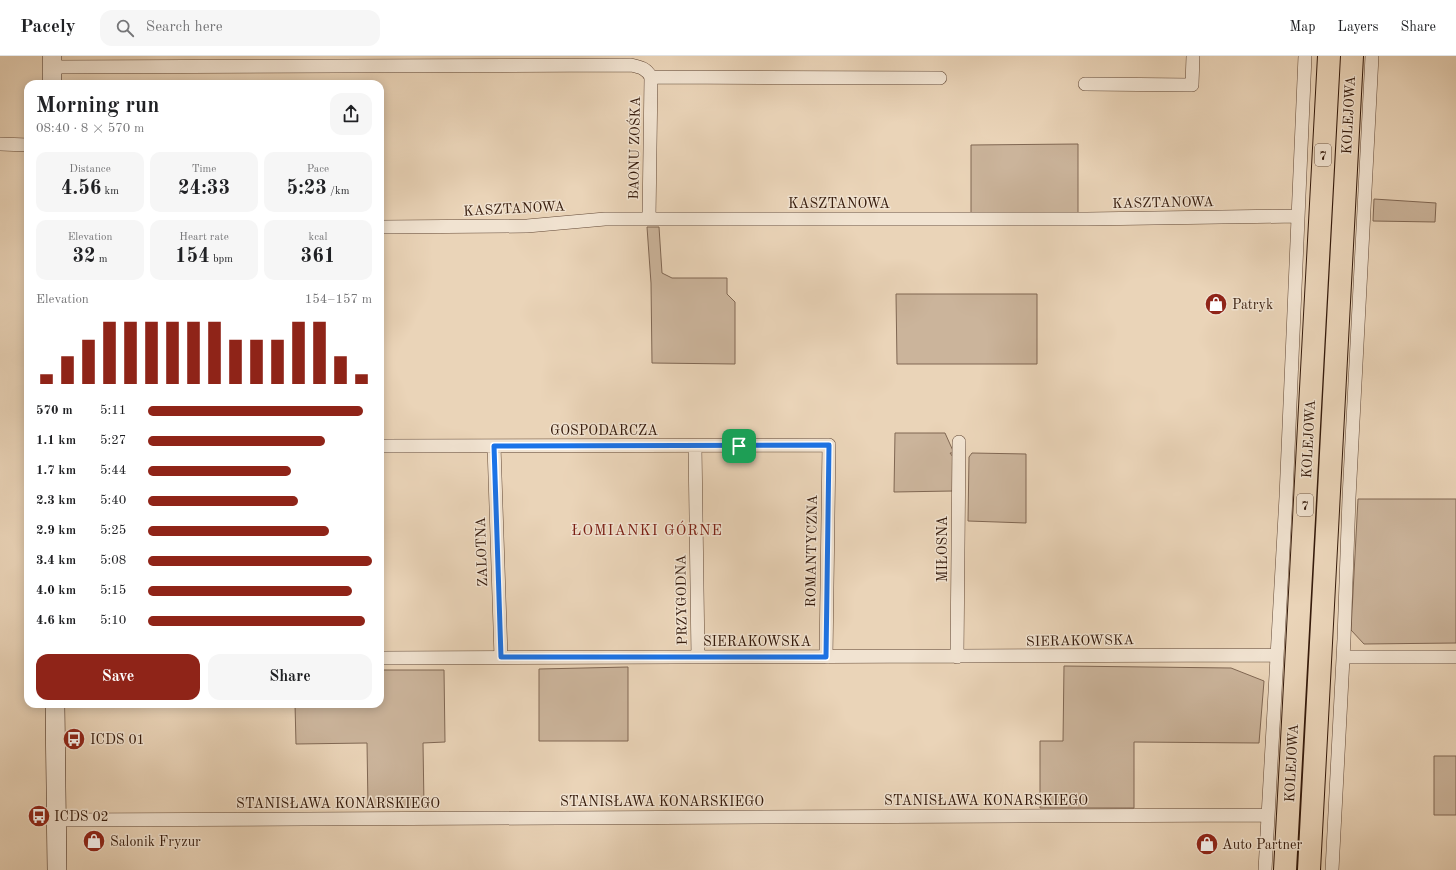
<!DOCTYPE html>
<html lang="en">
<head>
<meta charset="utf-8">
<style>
  body { margin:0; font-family:"Old Standard TT",serif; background:#f6f6f6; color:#202124; height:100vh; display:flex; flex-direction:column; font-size:15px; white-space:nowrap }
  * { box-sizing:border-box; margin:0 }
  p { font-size:13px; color:#757577 }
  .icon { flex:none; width:22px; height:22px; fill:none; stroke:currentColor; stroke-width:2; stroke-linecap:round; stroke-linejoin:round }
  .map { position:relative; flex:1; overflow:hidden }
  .panel { position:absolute; left:24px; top:24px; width:360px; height:628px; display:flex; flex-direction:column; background:#fff; border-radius:12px; box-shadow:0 2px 10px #0003 }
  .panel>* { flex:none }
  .pin { position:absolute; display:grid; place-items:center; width:34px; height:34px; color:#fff; margin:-17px; border-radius:8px; box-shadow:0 2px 6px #0006 }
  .round { display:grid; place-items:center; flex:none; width:42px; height:42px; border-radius:12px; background:#f6f6f6 }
  .head { display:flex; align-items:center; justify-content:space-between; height:68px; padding:0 12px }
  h1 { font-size:22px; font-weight:700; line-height:30px }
  .figures { display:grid; grid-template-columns:repeat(3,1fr); gap:6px; height:68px; padding:4px 12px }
  .figures div { display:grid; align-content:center; border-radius:10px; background:#f6f6f6; text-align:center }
  .figures b { font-size:20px; font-weight:700 }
  .figures small { font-size:11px; font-weight:400 }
  .figures p { font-size:11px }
  .chart { height:112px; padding:8px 12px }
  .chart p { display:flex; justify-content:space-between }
  .chart svg { width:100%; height:72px; margin-top:4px; stroke:#8f2418; stroke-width:6 }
  .cta { display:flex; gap:8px; margin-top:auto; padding:8px 12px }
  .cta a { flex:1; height:46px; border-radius:12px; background:#8f2418; color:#fff; font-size:16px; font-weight:700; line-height:46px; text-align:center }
  .cta a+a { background:#f6f6f6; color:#202124 }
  ul { padding:0 12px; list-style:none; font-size:13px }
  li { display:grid; grid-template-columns:64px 48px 1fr; align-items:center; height:30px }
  li i { height:10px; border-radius:5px; background:#8f2418 }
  header { display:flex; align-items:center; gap:24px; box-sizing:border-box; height:56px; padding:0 20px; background:#fff; border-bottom:1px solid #e0e0e0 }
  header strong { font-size:19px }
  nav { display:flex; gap:22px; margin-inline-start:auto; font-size:14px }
  .search { width:280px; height:36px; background:#f6f6f6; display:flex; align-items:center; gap:10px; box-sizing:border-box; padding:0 14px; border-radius:12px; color:#757577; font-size:15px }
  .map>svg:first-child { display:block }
  .green { fill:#cbb49b; stroke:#806753 }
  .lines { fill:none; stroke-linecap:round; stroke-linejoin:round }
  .street-casing { stroke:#624836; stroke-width:14 }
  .secondary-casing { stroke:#351a0b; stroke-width:20 }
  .highway-casing { stroke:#351a0b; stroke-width:24 }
  .street { stroke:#f1e3d1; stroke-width:13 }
  .secondary { stroke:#f1e3d1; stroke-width:19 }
  .highway { stroke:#ead4b8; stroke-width:22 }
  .route-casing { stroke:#fff; stroke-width:8 }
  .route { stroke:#1a73e8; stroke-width:5 }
  .labels { text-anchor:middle; stroke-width:3; stroke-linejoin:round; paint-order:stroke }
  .shield { fill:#f1e3d1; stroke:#6d5646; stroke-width:1 }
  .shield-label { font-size:13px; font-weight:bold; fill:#351a0b }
  .street-label { font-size:14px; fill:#351a0b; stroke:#f1e3d1 }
  .poi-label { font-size:14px; fill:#351a0b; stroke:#f1e3d1; text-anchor:start }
  .neighbourhood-label { font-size:15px; letter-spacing:1px; fill:#7a1f14; stroke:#f1e3d1 }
</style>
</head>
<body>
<header>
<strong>Pacely</strong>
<div class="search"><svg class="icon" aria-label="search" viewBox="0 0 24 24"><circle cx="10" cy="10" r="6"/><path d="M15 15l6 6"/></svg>Search here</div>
<nav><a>Map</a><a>Layers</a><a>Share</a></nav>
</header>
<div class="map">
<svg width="1456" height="814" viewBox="0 0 1456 814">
  <rect width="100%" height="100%" fill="#ead4b8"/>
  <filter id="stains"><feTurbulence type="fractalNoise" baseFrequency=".005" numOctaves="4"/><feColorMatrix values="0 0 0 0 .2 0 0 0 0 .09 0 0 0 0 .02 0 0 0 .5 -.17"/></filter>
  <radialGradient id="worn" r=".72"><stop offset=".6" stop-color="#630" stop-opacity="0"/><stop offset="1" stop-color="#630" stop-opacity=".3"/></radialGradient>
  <path class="green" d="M1078 88V157H971V89Z
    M1374 143 1436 147 1435 166 1373 165Z
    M647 171H659L662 217 672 222H727V238L735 246V308L652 307 651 227Z
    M896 238H1037V308H897Z
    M895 377H945L954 397H950L953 401V435L894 436Z
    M972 397 1026 398V467L968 465 969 401Z
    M1358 443H1456V587L1364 588 1351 574Z
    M1064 610 1231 612 1264 625 1259 687 1134 686V752H1040V685H1063Z
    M628 611V685H539V613Z
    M380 614H444L445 686 423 687 424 751H368L367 687 296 688 295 648H380Z
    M1434 700H1456V759H1434Z"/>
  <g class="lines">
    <g class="street-casing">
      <path id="street" d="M52 11 631 9C640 11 646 12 651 21L940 22
        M1085 28 1192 29 1193 0
        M0 88 28 89
        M649 163 651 21
        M380 171 527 170 605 163H1087L1298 160
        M380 390 829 389 826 601
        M494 390 501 601
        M695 390 698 601
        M957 601 959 386
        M1344 601H1456
        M380 602 1277 599
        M55 764 1268 759
        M1265 814 1286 441 1305 0
        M1332 814 1344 583 1349 442 1372 0"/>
    </g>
    <g class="secondary-casing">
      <path id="secondary" d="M52 28V0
        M55 648 57 814"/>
    </g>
    <g class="highway-casing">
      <path id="highway" d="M1285 814 1329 0
        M1309 814 1352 0"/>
    </g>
    <use href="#street" class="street"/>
    <use href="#secondary" class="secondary"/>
    <use href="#highway" class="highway"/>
  </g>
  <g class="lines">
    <g class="route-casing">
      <path id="route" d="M829 389 826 601H501L494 390Z"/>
    </g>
    <use href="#route" class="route"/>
  </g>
  <defs>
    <g id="shop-disc" transform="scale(1.15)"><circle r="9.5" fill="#8f2418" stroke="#f1e3d1"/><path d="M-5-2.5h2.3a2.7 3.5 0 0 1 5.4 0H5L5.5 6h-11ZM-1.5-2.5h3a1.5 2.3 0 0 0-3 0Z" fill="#fff"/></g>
    <g id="bus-disc" transform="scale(1.15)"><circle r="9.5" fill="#8f2418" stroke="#f1e3d1"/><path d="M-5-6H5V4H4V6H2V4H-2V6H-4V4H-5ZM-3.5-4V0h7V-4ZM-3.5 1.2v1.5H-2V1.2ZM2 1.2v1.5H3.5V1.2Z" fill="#fff"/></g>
  </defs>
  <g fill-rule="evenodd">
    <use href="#shop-disc" x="1216" y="248"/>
    <use href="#bus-disc" x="74" y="683"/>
    <use href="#bus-disc" x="39" y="760"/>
    <use href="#shop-disc" x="94" y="785"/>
    <use href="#shop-disc" x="1207" y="788"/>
  </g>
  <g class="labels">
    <g class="shield">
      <rect x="1315" y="88" width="16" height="22" rx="3"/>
      <rect x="1297" y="438" width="16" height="22" rx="3"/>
    </g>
    <g class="shield-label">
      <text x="1323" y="104">7</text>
      <text x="1305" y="454">7</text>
    </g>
    <g class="street-label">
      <text transform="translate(1348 59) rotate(-87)" y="5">KOLEJOWA</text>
      <text transform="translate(634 92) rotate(-89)" y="5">BAONU ZOŚKA</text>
      <text transform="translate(1163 146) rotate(-1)" y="5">KASZTANOWA</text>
      <text x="839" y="152">KASZTANOWA</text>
      <text transform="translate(514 152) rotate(-3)" y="5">KASZTANOWA</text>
      <text x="604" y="379">GOSPODARCZA</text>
      <text transform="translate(1308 383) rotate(-87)" y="5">KOLEJOWA</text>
      <text transform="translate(942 493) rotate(-90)" y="5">MIŁOSNA</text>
      <text transform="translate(811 495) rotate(-89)" y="5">ROMANTYCZNA</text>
      <text transform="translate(481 496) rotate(-92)" y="5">ZALOTNA</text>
      <text transform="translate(681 544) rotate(-91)" y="5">PRZYGODNA</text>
      <text transform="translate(1080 584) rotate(-1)" y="5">SIERAKOWSKA</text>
      <text x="757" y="590">SIERAKOWSKA</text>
      <text transform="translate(1291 707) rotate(-87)" y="5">KOLEJOWA</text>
      <text x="986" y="749">STANISŁAWA KONARSKIEGO</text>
      <text x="662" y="750">STANISŁAWA KONARSKIEGO</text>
      <text x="338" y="752">STANISŁAWA KONARSKIEGO</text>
    </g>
    <g class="poi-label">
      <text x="1232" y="253">Patryk</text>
      <text x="90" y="688">ICDS 01</text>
      <text x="54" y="765">ICDS 02</text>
      <text x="110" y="790">Salonik Fryzur</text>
      <text x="1222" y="793">Auto Partner</text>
    </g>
    <g class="neighbourhood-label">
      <text x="647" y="479">ŁOMIANKI GÓRNE</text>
    </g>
  </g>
  <rect width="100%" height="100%" filter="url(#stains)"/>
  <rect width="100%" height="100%" fill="url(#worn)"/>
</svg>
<div class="pin" style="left:739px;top:390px;background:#1e9e55"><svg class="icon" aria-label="arrive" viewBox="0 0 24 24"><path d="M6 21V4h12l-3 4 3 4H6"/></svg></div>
<section class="panel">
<div class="head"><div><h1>Morning run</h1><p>08:40 · 8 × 570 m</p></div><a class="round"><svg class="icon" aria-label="share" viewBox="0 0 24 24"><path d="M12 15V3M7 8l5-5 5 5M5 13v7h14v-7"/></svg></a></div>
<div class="figures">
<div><p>Distance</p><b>4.56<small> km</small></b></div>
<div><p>Time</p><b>24:33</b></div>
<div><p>Pace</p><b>5:23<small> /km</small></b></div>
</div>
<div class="figures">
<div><p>Elevation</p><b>32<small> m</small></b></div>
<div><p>Heart rate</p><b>154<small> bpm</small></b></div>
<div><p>kcal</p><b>361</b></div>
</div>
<div class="chart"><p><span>Elevation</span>154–157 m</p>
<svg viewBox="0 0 160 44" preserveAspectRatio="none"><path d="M5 44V38M15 44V27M25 44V17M35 44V6M45 44V6M55 44V6M65 44V6M75 44V6M85 44V6M95 44V17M105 44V17M115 44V17M125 44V6M135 44V6M145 44V27M155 44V38"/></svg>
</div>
<ul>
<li><b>570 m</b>5:11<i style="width:96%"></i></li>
<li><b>1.1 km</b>5:27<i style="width:79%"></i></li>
<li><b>1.7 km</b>5:44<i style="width:64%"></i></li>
<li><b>2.3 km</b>5:40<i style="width:67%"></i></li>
<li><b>2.9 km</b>5:25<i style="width:81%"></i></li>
<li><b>3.4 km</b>5:08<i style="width:100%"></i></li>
<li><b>4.0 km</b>5:15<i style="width:91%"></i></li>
<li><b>4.6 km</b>5:10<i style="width:97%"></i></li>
</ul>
<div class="cta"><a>Save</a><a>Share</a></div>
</section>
</div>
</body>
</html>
